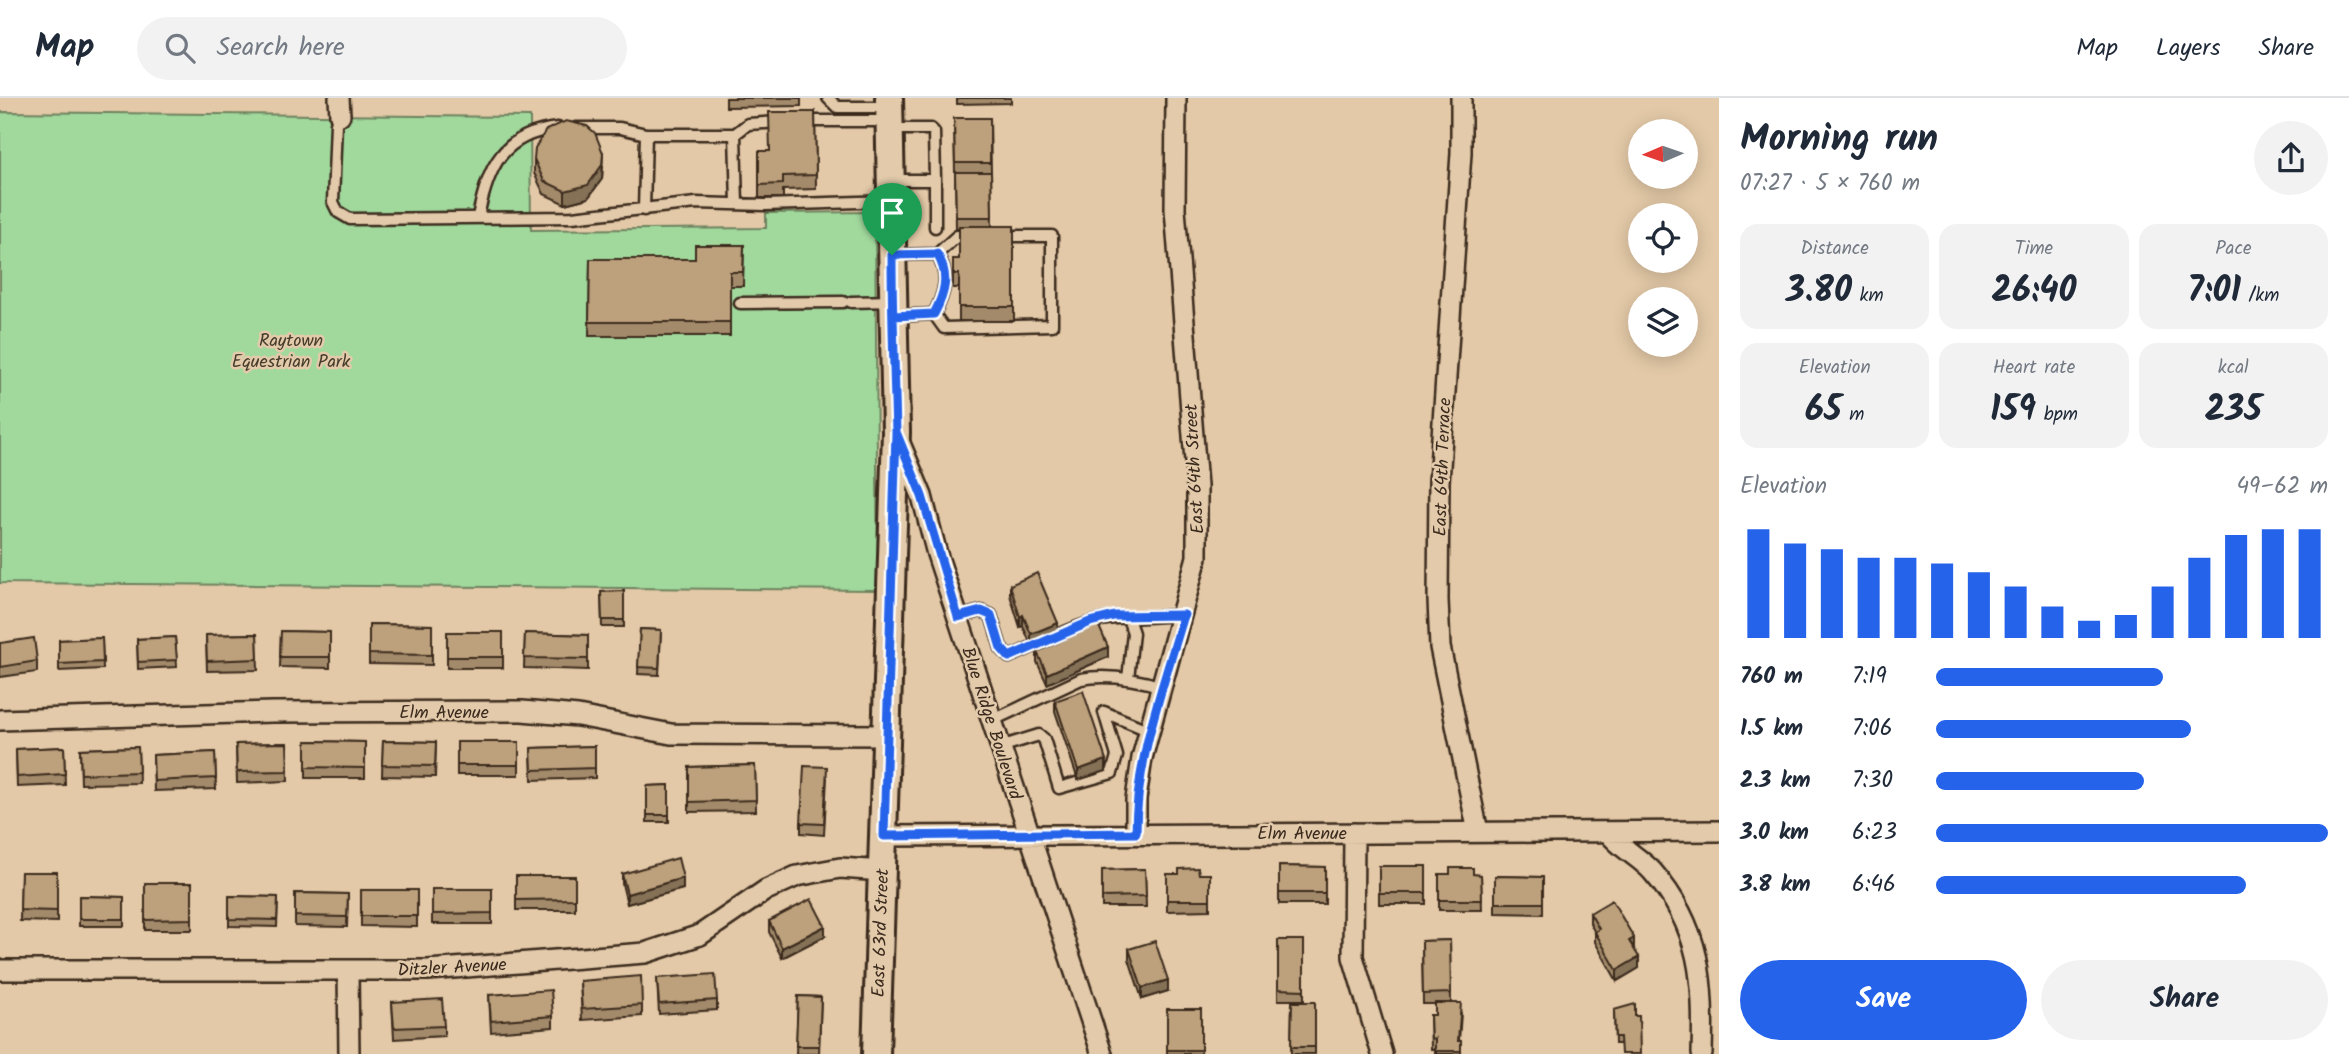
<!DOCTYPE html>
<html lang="en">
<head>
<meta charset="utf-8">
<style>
  body { margin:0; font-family:Kalam,sans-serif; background:#f2f2f3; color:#1f2937; height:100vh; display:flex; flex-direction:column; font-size:26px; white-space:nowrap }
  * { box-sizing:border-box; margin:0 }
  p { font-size:23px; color:#747a83 }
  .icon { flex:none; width:38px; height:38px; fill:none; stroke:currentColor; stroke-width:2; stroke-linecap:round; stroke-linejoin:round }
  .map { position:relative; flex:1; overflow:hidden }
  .side { display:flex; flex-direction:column; background:#fff; width:630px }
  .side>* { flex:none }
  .needle { width:46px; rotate:268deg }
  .tools { position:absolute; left:1628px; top:21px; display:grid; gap:14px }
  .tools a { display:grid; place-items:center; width:70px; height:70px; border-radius:50%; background:#fff; box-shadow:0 4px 18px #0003; font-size:35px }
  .pin { position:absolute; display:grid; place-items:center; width:60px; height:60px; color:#fff; margin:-72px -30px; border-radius:50% 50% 50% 0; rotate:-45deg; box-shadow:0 0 7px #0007 }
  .pin .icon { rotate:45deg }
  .round { display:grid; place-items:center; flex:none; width:74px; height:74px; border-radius:37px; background:#f2f2f3 }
  .overview { display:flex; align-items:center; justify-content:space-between; height:119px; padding:0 21px }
  h1 { font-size:38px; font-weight:800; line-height:52px }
  .stats { display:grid; grid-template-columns:repeat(3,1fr); gap:10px; height:119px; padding:7px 21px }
  .stats div { display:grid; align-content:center; border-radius:18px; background:#f2f2f3; text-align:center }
  .stats b { font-size:35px; font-weight:800 }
  .stats small { font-size:19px; font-weight:400 }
  .stats p { font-size:19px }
  .chart { height:196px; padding:14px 21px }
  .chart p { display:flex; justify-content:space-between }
  .chart svg { width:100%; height:126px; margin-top:7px; stroke:#2563eb; stroke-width:6 }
  .action { display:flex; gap:14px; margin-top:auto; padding:14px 21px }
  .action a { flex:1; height:80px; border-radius:42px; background:#2563eb; color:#fff; font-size:28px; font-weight:800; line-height:80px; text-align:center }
  .action a+a { background:#f2f2f3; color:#1f2937 }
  ul { padding:0 21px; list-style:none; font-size:23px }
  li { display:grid; grid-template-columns:112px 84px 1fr; align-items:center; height:52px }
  li i { height:18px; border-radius:9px; background:#2563eb }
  header { display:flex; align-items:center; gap:42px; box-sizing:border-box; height:98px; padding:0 35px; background:#fff; border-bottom:2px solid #e0e1e3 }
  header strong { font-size:33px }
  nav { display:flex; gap:38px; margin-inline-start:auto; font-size:24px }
  .search { width:490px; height:63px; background:#f2f2f3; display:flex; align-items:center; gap:18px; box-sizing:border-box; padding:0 24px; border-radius:38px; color:#747a83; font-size:26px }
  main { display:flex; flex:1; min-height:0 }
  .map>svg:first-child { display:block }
  .green { fill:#a1d99d; stroke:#6e825e; stroke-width:2 }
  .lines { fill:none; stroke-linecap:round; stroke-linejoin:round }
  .lane-casing { stroke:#3b2a1e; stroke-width:15 }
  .street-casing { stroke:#3b2a1e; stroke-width:24 }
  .secondary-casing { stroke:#3b2a1e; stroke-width:32 }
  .lane { stroke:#e2caaa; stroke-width:10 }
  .street { stroke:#e2caaa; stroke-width:19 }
  .secondary { stroke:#e2caaa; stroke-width:26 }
  .wall { fill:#a38a6a; stroke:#3b2a1e; stroke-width:2 }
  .shaded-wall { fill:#847156; stroke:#3b2a1e; stroke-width:2 }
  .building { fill:#bda17b; stroke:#3b2a1e; stroke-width:2 }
  .route-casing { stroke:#fff; stroke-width:14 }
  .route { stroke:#2563eb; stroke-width:9 }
  .labels { text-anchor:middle; stroke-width:5; stroke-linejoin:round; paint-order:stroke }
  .park-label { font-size:18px; fill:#453c2b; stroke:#e2caaa }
  .street-label { font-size:18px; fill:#3b2a1e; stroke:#e2caaa }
</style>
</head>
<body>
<header>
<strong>Map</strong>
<div class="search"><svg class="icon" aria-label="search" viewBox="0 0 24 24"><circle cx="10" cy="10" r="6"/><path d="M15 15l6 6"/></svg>Search here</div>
<nav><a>Map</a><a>Layers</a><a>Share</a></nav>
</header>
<main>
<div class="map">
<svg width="1719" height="956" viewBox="0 0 1719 956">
  <rect width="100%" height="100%" fill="#e3c9a7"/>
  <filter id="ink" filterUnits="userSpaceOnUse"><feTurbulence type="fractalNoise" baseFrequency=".0143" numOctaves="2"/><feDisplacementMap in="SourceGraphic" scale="14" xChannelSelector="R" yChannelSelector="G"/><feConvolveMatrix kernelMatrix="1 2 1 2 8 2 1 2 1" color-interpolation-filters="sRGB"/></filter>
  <g filter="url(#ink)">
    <path class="green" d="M0 14 530 19 531 132 766 130V115L875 114 878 492 0 485Z"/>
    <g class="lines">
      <g class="lane-casing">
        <path id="lane" d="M828 0 837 9H886
          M340 17 336 25 333 104 338 114 350 121 572 119 696 105 765 107 890 103
          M805 23H888
          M576 30H620L646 36
          M890 31H931L934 34 935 82
          M735 36 737 106
          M891 82H935V129
          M644 112 646 36H735L748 26 780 24
          M478 119C488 69 502 36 558 30
          M892 157 937 156 957 138H972
          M851 204 892 203
          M740 205 843 204
          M934 216C945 195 950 177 937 156
          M895 218 934 216 944 230 1052 227V138H1001
          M958 519 981 513 991 517 1001 550 1009 559C1044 545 1092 516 1128 520L1133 535 1128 581
          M1128 520 1184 517
          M1104 614 1150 633
          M991 623 1081 581C1108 576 1136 581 1163 589
          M1000 649 1039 637 1044 641 1059 690 1112 675 1117 658 1104 614"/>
      </g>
      <g class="street-casing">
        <path id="street" d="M339 0 340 17
          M1461 0V55L1439 384 1438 502 1440 549 1478 734
          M899 343 922 398 937 456 1102 956
          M0 622 273 614 522 613 578 618 671 636 887 637
          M1608 734C1620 750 1639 759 1652 773 1702 830 1704 885 1702 956
          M1136 735V701L1142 660 1197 459V388L1175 111 1176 0
          M1354 735 1353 859 1382 956
          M884 738 1719 733
          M0 872H428L645 855 700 837 766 792 797 778 840 770 883 773
          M348 873 349 956"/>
      </g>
      <g class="secondary-casing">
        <path id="secondary" d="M876 956 896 334 889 0"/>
      </g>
      <use href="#lane" class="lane"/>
      <use href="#street" class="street"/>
      <use href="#secondary" class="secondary"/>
    </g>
    <path class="wall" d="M726 0H801V8L726 9Z
      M957 0H1011V5L957 6Z
      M815 14 816 91 783 92V100H759V53H770Z
      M954 20H990L992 128H1014V223H959V190H953V161H959V130H956Z
      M534 61 603 69 602 81 588 100 565 106 544 96 534 75Z
      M744 147 743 188H730V238H589L590 161H695Z
      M1010 487 1058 536 1031 547 1023 528 1020 529 1010 497Z
      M624 493V529H602L601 494Z
      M369 526 432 527V567L369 566Z
      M640 531 661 532 659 577 638 576Z
      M281 533 330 534V570L280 569Z
      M447 534H503V570H447Z
      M525 535 588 537V572L524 570Z
      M257 536 258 572 207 573 206 537Z
      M175 539 177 569 138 571 137 541Z
      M102 540 103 571 59 573V542Z
      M0 545 37 563V574L0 579Z
      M1037 554 1108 559 1047 586 1037 564Z
      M1055 603 1106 673 1078 682 1055 613Z
      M306 643 365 644V680H306Z
      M383 643 436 644 435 679 382 678Z
      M457 644H519V677H457Z
      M287 645 288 683 237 685 236 646Z
      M595 648V680L532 682 531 650Z
      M64 649 65 687 17 689 16 651Z
      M138 649 139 685 81 686 80 651Z
      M215 654 216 691 154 693 153 657Z
      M755 667 756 713 689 714V669Z
      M827 679 824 737 801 735V725Z
      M669 687V724H647V688Z
      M1279 768 1325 769V806H1279Z
      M1379 768H1426V806H1379Z
      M1145 771 1146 809H1102V772Z
      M21 774H57V824L20 823Z
      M622 776 683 791 627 806 622 786Z
      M1167 776H1210V812L1167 813Z
      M1439 776 1481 777 1482 812H1439Z
      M516 778H575V812H516Z
      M1495 778 1543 779V816L1495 815Z
      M145 785H192V832H145Z
      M432 791H492V826H432Z
      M361 792H417V829L361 828Z
      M295 795 348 796 347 829 295 828Z
      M79 798 124 799V828H79Z
      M229 798 278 799 277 829 229 828Z
      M1590 815 1633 850 1639 870 1617 883 1595 844V835L1590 825Z
      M769 823 825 838 782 860 769 834Z
      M1278 842H1304V902H1278Z
      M1450 842 1451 905 1461 915 1459 943H1461V956H1435V951H1431L1430 917H1435V906H1423L1422 843Z
      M1129 851 1168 893 1142 901 1129 861Z
      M657 880 717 902V912L659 916Z
      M580 883 642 907V918L582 922Z
      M489 897 553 918V929L491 934Z
      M798 898 821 899 819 956H796Z
      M392 904 444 928V938L394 941Z
      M1292 904H1315V956H1291Z
      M1167 911H1201V956H1167Z
      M1614 912 1635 918 1620 946H1615Z"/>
    <path class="shaded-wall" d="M603 55 602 81 588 100 565 106V93Z
      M1023 517V528L1020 529V519Z
      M1058 525V536L1031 547V536Z
      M1108 549V559L1047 586V576Z
      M1106 662V673L1078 682V672Z
      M683 780V791L627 806V796Z
      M825 828V838L782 860V850Z
      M1634 840V850L1629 843Z
      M1639 859V870L1617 883V872Z
      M1168 882V893L1142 901V890Z"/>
    <path class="building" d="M769 14H815L816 77 783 78V86L759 87V53H770Z
      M954 20H990V65H955Z
      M566 23 587 28 595 35 603 55 602 67 588 87 565 93 544 83 534 61 535 50 546 32Z
      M955 74H991L992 119H956Z
      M959 128H1014V209H959V176H953V161H959Z
      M695 147H744L743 174H730V224H589L590 161H695Z
      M1037 475 1058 525 1031 536 1023 517 1020 519 1010 487Z
      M624 493V522H602L601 494Z
      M369 526 432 527V557L369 556Z
      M1098 526 1108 549 1047 576 1037 554Z
      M640 531 661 532 659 570 638 569Z
      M281 533 330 534V559H280Z
      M447 534H503V559H447Z
      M525 535 588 537V561L524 560Z
      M257 536 258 561 207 563 206 537Z
      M175 539 177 562 138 564 137 541Z
      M34 540 37 563 0 569V545Z
      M102 540 103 564 59 566V542Z
      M1083 593 1106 662 1078 672 1055 603Z
      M306 643 365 644V670L306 669Z
      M383 643 436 644 435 668 382 667Z
      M457 644H519V667H457Z
      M287 645 288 673 237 674 236 646Z
      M595 648V670L532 672 531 650Z
      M64 649 65 676 17 679 16 651Z
      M138 649 139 674 81 676 80 651Z
      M215 654 216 680 154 683 153 657Z
      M755 667 756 702 689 704V669Z
      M804 668 827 669 824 726 801 725Z
      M669 687V717H647V688Z
      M678 760 683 780 627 796 622 776Z
      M1279 768 1325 769V795H1279Z
      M1379 768H1426V795H1379Z
      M1198 770 1199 776H1210V802H1167V776H1179V771Z
      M1450 770H1473V776L1481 777 1482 802H1439V776H1450Z
      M1145 771 1146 798 1102 799V772Z
      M21 774H57V813L20 812Z
      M516 778H575V801L516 802Z
      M1495 778 1543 779V805H1495Z
      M145 785H192V821L145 822Z
      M432 791H492V815L432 816Z
      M361 792H417V818H361Z
      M295 795 348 796 347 819 295 818Z
      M79 798 124 799V821H79Z
      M229 798 278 799 277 822 229 821Z
      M811 801 825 828 782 850 769 823Z
      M1612 802 1634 840 1629 843 1639 859 1617 872 1595 834 1599 831 1590 815Z
      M1278 842H1304V892L1278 891Z
      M1450 842 1451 895 1423 896 1422 843Z
      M1155 843 1168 882 1142 890 1129 851Z
      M715 876 717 902 659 906 657 880Z
      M641 878 642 907 582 911 580 883Z
      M551 892 553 918 491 923 489 897Z
      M798 898 821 899 819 948H796Z
      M442 901 444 928 394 930 392 904Z
      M1292 904H1315V949H1291Z
      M1435 905H1461L1458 943H1461V953H1435V940L1431 941 1430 917H1435Z
      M1635 906V918H1639L1640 956H1621L1620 939H1615L1614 912Z
      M1167 911H1201V952H1167Z"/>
  </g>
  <g class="lines" filter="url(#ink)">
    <g class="route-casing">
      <path id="route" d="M892 157C892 216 894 275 896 334L884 738 1136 735C1136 660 1163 589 1184 517L1114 518 1090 524 1009 559 1001 550 991 517 981 513 958 519 922 398 896 334 893 218 934 216C945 195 950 177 937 156L892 157"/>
    </g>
    <use href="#route" class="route"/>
  </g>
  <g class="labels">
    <g class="park-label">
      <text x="291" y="248">Raytown<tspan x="291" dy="21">Equestrian Park</tspan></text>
    </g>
    <g class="street-label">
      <text transform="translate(1442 369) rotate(-88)" y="6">East 64th Terrace</text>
      <text transform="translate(1194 371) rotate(-93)" y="6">East 64th Street</text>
      <text x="444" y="620">Elm Avenue</text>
      <text transform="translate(992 625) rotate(72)" y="6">Blue Ridge Boulevard</text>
      <text x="1302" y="741">Elm Avenue</text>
      <text transform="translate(880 835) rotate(-88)" y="6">East 63rd Street</text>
      <text transform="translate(452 869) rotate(-3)" y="6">Ditzler Avenue</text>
    </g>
  </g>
</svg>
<div class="tools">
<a><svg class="needle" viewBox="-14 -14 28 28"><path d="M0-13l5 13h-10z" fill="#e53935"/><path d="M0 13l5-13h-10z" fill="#747a83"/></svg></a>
<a><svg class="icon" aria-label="locate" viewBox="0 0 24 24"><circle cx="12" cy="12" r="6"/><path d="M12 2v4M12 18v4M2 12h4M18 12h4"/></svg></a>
<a><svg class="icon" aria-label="layers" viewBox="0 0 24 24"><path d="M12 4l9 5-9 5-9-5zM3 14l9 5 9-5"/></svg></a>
</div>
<div class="pin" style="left:892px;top:157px;background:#1e9e55"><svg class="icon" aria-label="arrive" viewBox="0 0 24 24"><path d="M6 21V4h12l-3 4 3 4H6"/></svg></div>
</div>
<section class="side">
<div class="overview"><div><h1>Morning run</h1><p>07:27 · 5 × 760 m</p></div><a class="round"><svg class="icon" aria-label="share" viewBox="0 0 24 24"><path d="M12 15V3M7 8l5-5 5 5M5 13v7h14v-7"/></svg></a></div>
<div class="stats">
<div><p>Distance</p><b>3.80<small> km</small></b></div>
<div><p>Time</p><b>26:40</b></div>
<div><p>Pace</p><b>7:01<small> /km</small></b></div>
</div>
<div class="stats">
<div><p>Elevation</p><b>65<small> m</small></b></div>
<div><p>Heart rate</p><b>159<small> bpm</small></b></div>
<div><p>kcal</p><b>235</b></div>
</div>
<div class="chart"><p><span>Elevation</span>49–62 m</p>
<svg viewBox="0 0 160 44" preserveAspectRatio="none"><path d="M5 44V6M15 44V11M25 44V13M35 44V16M45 44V16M55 44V18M65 44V21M75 44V26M85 44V33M95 44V38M105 44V36M115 44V26M125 44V16M135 44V8M145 44V6M155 44V6"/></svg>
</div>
<ul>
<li><b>760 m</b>7:19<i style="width:58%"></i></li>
<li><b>1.5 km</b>7:06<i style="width:65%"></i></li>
<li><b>2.3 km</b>7:30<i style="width:53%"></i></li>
<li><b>3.0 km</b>6:23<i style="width:100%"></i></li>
<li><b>3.8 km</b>6:46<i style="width:79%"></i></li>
</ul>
<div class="action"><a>Save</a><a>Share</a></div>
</section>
</main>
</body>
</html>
